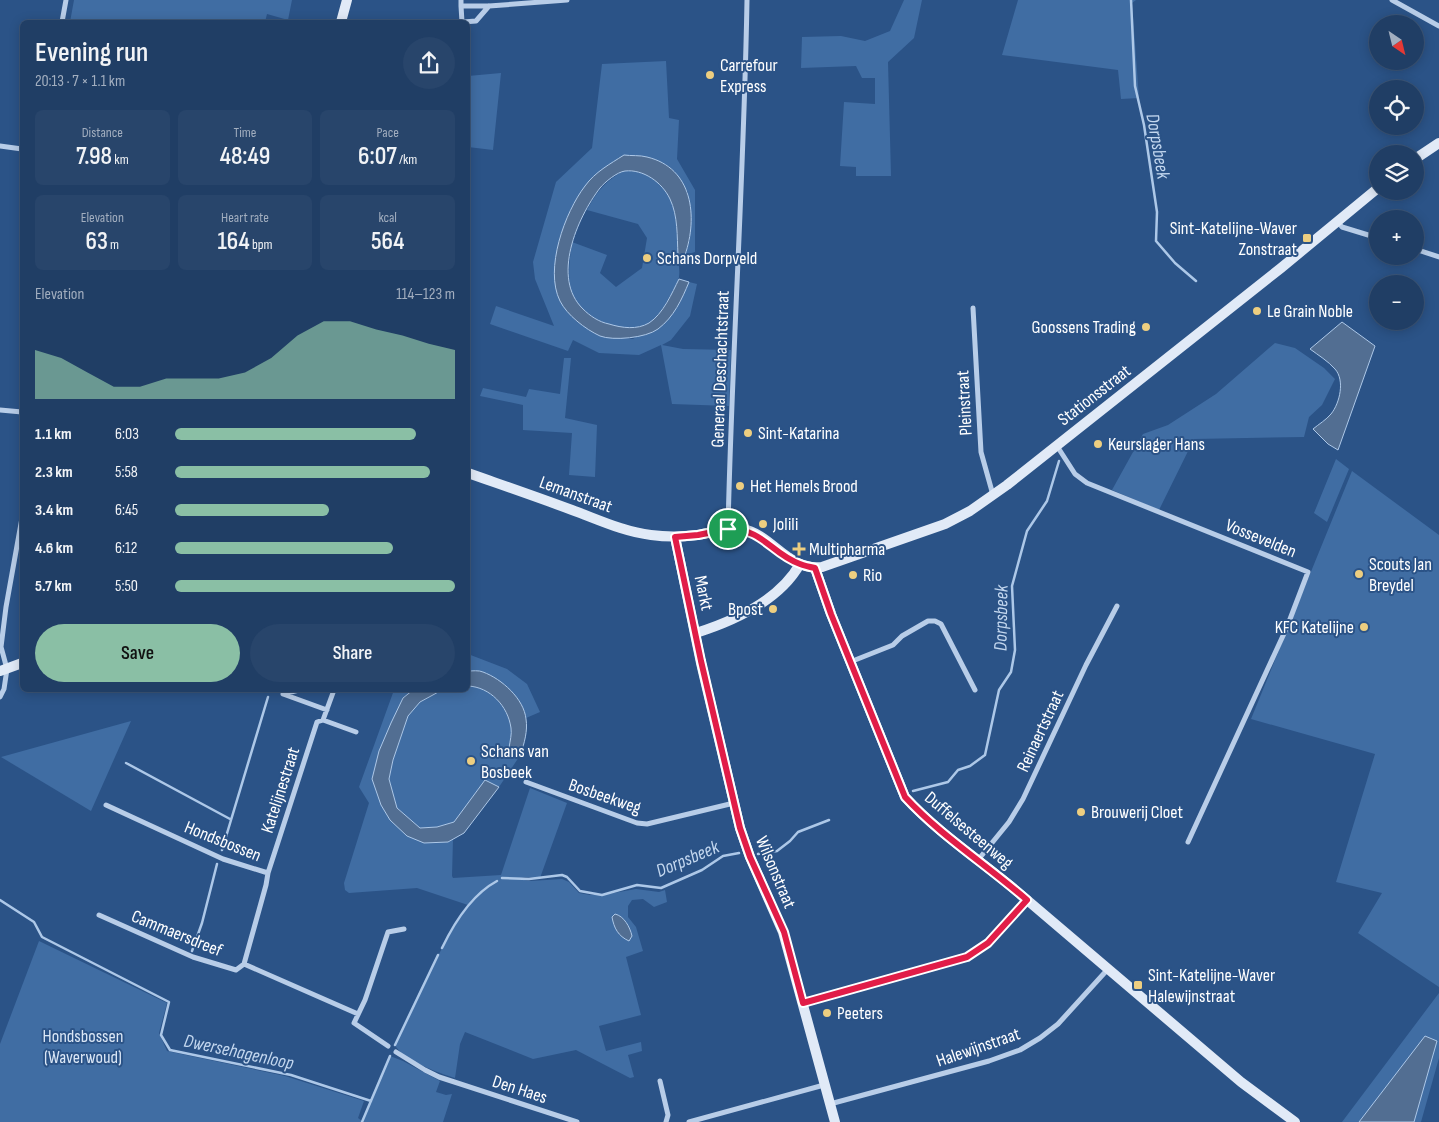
<!DOCTYPE html>
<html lang="en">
<head>
<meta charset="utf-8">
<style>
  body { margin:0; font-family:"Sofia Sans Condensed",sans-serif; background:#28456b; color:#f1f3f6; height:100vh; display:flex; flex-direction:column; font-size:19px; white-space:nowrap }
  * { box-sizing:border-box; margin:0 }
  p { font-size:16px; color:#a2aebf }
  .icon { flex:none; width:28px; height:28px; fill:none; stroke:currentColor; stroke-width:2; stroke-linecap:round; stroke-linejoin:round }
  .map { position:relative; flex:1; overflow:hidden }
  .sheet { position:absolute; left:20px; top:20px; width:450px; height:672px; display:flex; flex-direction:column; background:#203e65; border-radius:8px; box-shadow:0 2px 12px #0003,0 0 0 1px #3d5779 }
  .sheet>* { flex:none }
  .needle { width:32px; rotate:145deg }
  .fabs { position:absolute; left:1369px; top:15px; display:grid; gap:10px }
  .fabs a { display:grid; place-items:center; width:55px; height:55px; border-radius:50%; background:#203e65; box-shadow:0 2px 12px #0003,0 0 0 1px #3d5779; font-size:25px }
  .pin { position:absolute; display:grid; place-items:center; width:42px; height:42px; color:#fff; margin:-21px; border:2px solid #fff; border-radius:50%; box-shadow:0 1px 5px #0007 }
  .round { display:grid; place-items:center; flex:none; width:52px; height:52px; border-radius:26px; background:#28456b }
  .summary { display:flex; align-items:center; justify-content:space-between; height:85px; padding:0 15px }
  h1 { font-size:28px; font-weight:600; line-height:38px }
  .metrics { display:grid; grid-template-columns:repeat(3,1fr); gap:8px; height:85px; padding:5px 15px }
  .metrics div { display:grid; align-content:center; border-radius:8px; background:#28456b; text-align:center }
  .metrics b { font-size:25px; font-weight:600 }
  .metrics small { font-size:14px; font-weight:400 }
  .metrics p { font-size:14px }
  .chart { height:140px; padding:10px 15px }
  .chart p { display:flex; justify-content:space-between }
  .chart svg { width:100%; height:90px; margin-top:5px; fill:#8abfa5; opacity:.7 }
  .cta { display:flex; gap:10px; margin-top:auto; padding:10px 15px }
  .cta a { flex:1; height:58px; border-radius:30px; background:#8abfa5; color:#111; font-size:20px; font-weight:600; line-height:58px; text-align:center }
  .cta a+a { background:#28456b; color:#f1f3f6 }
  ul { padding:0 15px; list-style:none; font-size:16px }
  li { display:grid; grid-template-columns:80px 60px 1fr; align-items:center; height:38px }
  li i { height:12px; border-radius:6px; background:#8abfa5 }
  .map>svg:first-child { display:block }
  .green { fill:#406da3 }
  .water { fill:#526e92; stroke:#adc8e8 }
  .lines { fill:none; stroke-linecap:round; stroke-linejoin:round }
  .stream { stroke:#adc8e8; stroke-width:2.5 }
  .street { stroke:#b8cde8; stroke-width:5 }
  .secondary { stroke:#e1eaf7; stroke-width:10 }
  .route-casing { stroke:#fff; stroke-width:10 }
  .route { stroke:#e11d48; stroke-width:6 }
  .poi-dot { fill:#edce80; stroke:#2b5387; stroke-width:2 }
  .labels { text-anchor:middle; stroke-width:4; stroke-linejoin:round; paint-order:stroke }
  .poi-label { font-size:18px; fill:#fff; stroke:#2b5387; text-anchor:start }
  .street-label { font-size:18px; fill:#fff; stroke:#2b5387 }
  .park-label { font-size:18px; fill:#dbe7f6; stroke:#2b5387 }
  .water-label { font-size:19px; font-style:italic; fill:#c3d7ef; stroke:#2b5387 }
</style>
</head>
<body>
<div class="map">
<svg width="1439" height="1122" viewBox="0 0 1439 1122">
  <rect width="100%" height="100%" fill="#2b5387"/>
  <path class="green" d="M74 0H292L288 20 267 14 265 22H70Z
    M904 0H922L914 38 888 62 891 176H856V167L840 166 844 102 875 104V78H862L856 66 801 68 802 37 841 36 865 41 890 31Z
    M1018 0H1136L1132 3 1139 98 1121 99 1118 70 1002 55Z
    M666 61 669 118 679 120 677 159 695 190V252L685 255 690 240 688 192 667 165 624 156 572 206 560 236 554 274 560 301 576 321 600 336 633 339 677 308 689 282 697 284 690 316 671 340 662 345 683 349 731 350 729 406 672 404 661 345 639 355 599 353 573 340 568 351 490 324 496 306 554 326 535 279 533 262 556 182 592 148 602 64Z
    M501 73 493 150 468 147V76Z
    M623 171C630 171 640 171 646 174 678 191 676 222 678 254 678 262 681 273 678 281 676 288 671 294 667 301 663 308 658 317 651 322 635 333 611 327 596 319 563 303 568 272 572 242L607 255 600 273 616 287 642 268 647 238 638 224 587 210C598 190 604 183 623 171Z
    M1275 343 1295 348 1324 368 1335 379 1322 405 1309 417 1304 437 1194 439 1159 510 1112 490 1143 434 1168 425 1216 394Z
    M564 358H571L565 418 597 425 595 477 569 475 572 433 523 430V405L480 396 483 388 526 397 529 389 560 394Z
    M1336 459 1349 469 1327 522 1314 513Z
    M1352 471 1439 535V987L1358 933 1382 893 1336 882 1375 754 1251 719Z
    M468 654 507 669 527 684 540 712 526 718 517 698 482 671H468Z
    M468 686C490 687 507 706 511 727 512 734 510 741 510 748L521 754 499 787 485 780 454 822 437 827 420 828 397 808 389 779 393 760 408 716 420 702 442 690H468Z
    M394 690H413L403 698 379 751 390 820 448 842 453 839 452 876 453 878 501 875 530 788 567 803 540 878 525 877 517 879 530 881 562 879 569 882 579 893 590 895H602L636 889 659 892 665 890 667 902 654 907 643 899 632 900 628 906V917L636 927 643 951 626 957 641 1015 599 1026 606 1051 641 1042 642 1051 628 1055 634 1077 630 1078 576 1050 533 1059 465 1032 460 1044 455 1078C439 1073 402 1060 395 1045 417 996 439 949 468 905L417 888 349 893 345 890 344 883 369 803 359 787Z
    M131 721 91 811 1 757Z
    M39 941 167 1003 159 1033 167 1051 285 1076 364 1101 358 1118 362 1121 390 1056 403 1061 440 1081 436 1092 446 1095 452 1094 443 1122H0V1044Z
    M1439 993V1058L1421 1122H1342Z"/>
  <path class="water" d="M624 155C631 156 640 155 647 157 693 168 698 217 685 255H678C677 236 678 216 670 199 662 182 643 169 625 171 617 172 605 182 600 188 577 218 551 278 583 309 590 316 599 322 609 324 622 328 637 330 649 323 663 314 672 293 679 279L689 282C682 299 674 317 658 329 646 338 613 341 600 336 585 329 567 315 560 301 544 269 565 212 585 186 595 172 610 164 624 155Z
    M1342 322 1375 346 1338 450 1328 444 1313 429C1319 424 1326 420 1331 414 1340 403 1345 380 1335 369 1328 361 1318 355 1310 349Z
    M468 671C472 671 479 670 483 672 502 679 524 699 526 719 528 731 524 743 521 754L509 748C510 741 512 734 511 728 508 706 490 687 468 686Z
    M413 690H442L420 702 408 716 393 760 389 779 397 808 420 828 437 827 454 822 485 780 499 787 464 833 448 842 424 843 407 836 390 820 381 805 372 779 379 751 391 723 403 698Z
    M615 914C624 916 630 927 632 936L629 941C618 936 614 928 612 917Z
    M1425 1036 1437 1041 1414 1122H1359Z"/>
  <g class="lines">
    <path class="stream" d="M1131 0 1135 86 1144 125 1157 212 1156 241 1175 263 1196 281
      M126 763 230 819
      M913 791 948 782 958 770 970 766 985 755 999 690 1011 672 1015 650 1012 586 1027 531 1047 501 1059 461
      M222 850 268 697
      M758 854 777 851 790 841 798 832 829 820
      M502 878 529 879 562 875 567 877 580 891 602 895 637 885 661 888 702 870 723 856 739 853
      M0 900 34 922 42 937 169 1002 161 1035 170 1050 291 1075 371 1101
      M442 948C454 923 471 895 497 881
      M192 951 202 923 217 864
      M395 1045 438 955
      M362 1122 390 1056"/>
    <path class="street" d="M461 0V6H489L567 0
      M1392 0 1439 26
      M461 6 462 22
      M62 22 66 0
      M463 22 476 21 489 6
      M0 146 22 149
      M1337 221 1342 227 1378 238
      M1415 249 1439 257
      M973 308 981 452 993 495
      M0 410 22 412
      M1057 446 1075 474 1087 483 1308 572 1287 627 1188 842
      M728 528C732 352 744 176 747 0
      M850 662 893 645 902 636 928 621H935L941 624 975 690
      M283 694 327 710
      M283 694 299 690
      M0 697 4 689 7 669 1 647 6 607 22 518
      M323 720 356 732
      M526 782 637 823 647 824 734 803
      M106 805 223 859 268 873 266 885 244 964 358 1014
      M978 860 1009 822 1023 799 1086 665 1117 606
      M268 873 317 722 323 720 334 690
      M99 915 193 957 236 970 244 964
      M803 1003 967 957 988 943 1027 900
      M388 1046 354 1023 365 1000 388 932 404 929
      M396 1052 425 1070 439 1077 577 1122
      M660 1081 668 1115 666 1122
      M830 1104 989 1061 1020 1050 1040 1038 1058 1024 1108 969
      M689 1122 824 1085"/>
    <path class="secondary" d="M341 22 347 0
      M1415 159 1439 143
      M468 473C502 485 537 497 572 510 597 519 624 532 651 535 666 537 681 537 697 535 711 533 727 526 742 529 772 534 787 571 822 567L945 524 970 511 1007 485 1281 268 1378 188
      M675 537 701 663 740 828 750 857 783 932 835 1122
      M815 568 831 614 905 797C937 832 977 858 1013 888L1241 1082 1295 1122
      M696 633C734 621 779 601 800 564
      M0 671 22 663"/>
  </g>
  <g class="lines">
    <g class="route-casing">
      <path id="route" d="M728 529C764 529 771 554 800 564 805 566 810 567 815 568L831 614 905 797C941 836 987 865 1027 900L988 943 967 957 803 1003 784 932 750 857 740 828 701 661 675 537 698 535Z"/>
    </g>
    <use href="#route" class="route"/>
  </g>
  <g class="poi-dot">
    <circle cx="710" cy="75" r="5"/>
    <rect x="1302" y="233" width="10" height="10" rx="2.5"/>
    <circle cx="647" cy="258" r="5"/>
    <circle cx="1257" cy="311" r="5"/>
    <circle cx="1146" cy="327" r="5"/>
    <circle cx="748" cy="433" r="5"/>
    <circle cx="1098" cy="444" r="5"/>
    <circle cx="740" cy="486" r="5"/>
    <circle cx="763" cy="524" r="5"/>
    <path d="M796.5 541.5h5v5h5v5h-5v5h-5v-5h-5v-5h5z"/>
    <circle cx="1359" cy="574" r="5"/>
    <circle cx="853" cy="575" r="5"/>
    <circle cx="773" cy="609" r="5"/>
    <circle cx="1364" cy="627" r="5"/>
    <circle cx="471" cy="761" r="5"/>
    <circle cx="1081" cy="812" r="5"/>
    <rect x="1133" y="980" width="10" height="10" rx="2.5"/>
    <circle cx="827" cy="1013" r="5"/>
  </g>
  <g class="labels">
    <g class="poi-label">
      <text x="720" y="71">Carrefour<tspan x="720" dy="21">Express</tspan></text>
      <text x="1297" y="234" text-anchor="end">Sint-Katelijne-Waver<tspan x="1297" dy="21">Zonstraat</tspan></text>
      <text x="657" y="264">Schans Dorpveld</text>
      <text x="1267" y="317">Le Grain Noble</text>
      <text x="1136" y="333" text-anchor="end">Goossens Trading</text>
      <text x="758" y="439">Sint-Katarina</text>
      <text x="1108" y="450">Keurslager Hans</text>
      <text x="750" y="492">Het Hemels Brood</text>
      <text x="773" y="530">Jolili</text>
      <text x="809" y="555">Multipharma</text>
      <text x="1369" y="570">Scouts Jan<tspan x="1369" dy="21">Breydel</tspan></text>
      <text x="863" y="581">Rio</text>
      <text x="763" y="615" text-anchor="end">Bpost</text>
      <text x="1354" y="633" text-anchor="end">KFC Katelijne</text>
      <text x="481" y="757">Schans van<tspan x="481" dy="21">Bosbeek</tspan></text>
      <text x="1091" y="818">Brouwerij Cloet</text>
      <text x="1148" y="981">Sint-Katelijne-Waver<tspan x="1148" dy="21">Halewijnstraat</tspan></text>
      <text x="837" y="1019">Peeters</text>
    </g>
    <g class="street-label">
      <text transform="translate(720 369) rotate(-88)" y="6">Generaal Deschachtstraat</text>
      <text transform="translate(1094 395) rotate(-38)" y="6">Stationsstraat</text>
      <text transform="translate(964 403) rotate(-93)" y="6">Pleinstraat</text>
      <text transform="translate(576 494) rotate(20)" y="6">Lemanstraat</text>
      <text transform="translate(1261 538) rotate(22)" y="6">Vossevelden</text>
      <text transform="translate(704 593) rotate(78)" y="6">Markt</text>
      <text transform="translate(1040 731) rotate(-65)" y="6">Reinaertstraat</text>
      <text transform="translate(280 790) rotate(-72)" y="6">Katelijnestraat</text>
      <text transform="translate(605 796) rotate(19)" y="6">Bosbeekweg</text>
      <text transform="translate(969 830) rotate(40)" y="6">Duffelsesteenweg</text>
      <text transform="translate(223 841) rotate(22)" y="6">Hondsbossen</text>
      <text transform="translate(776 872) rotate(67)" y="6">Wilsonstraat</text>
      <text transform="translate(177 933) rotate(22)" y="6">Cammaersdreef</text>
      <text transform="translate(978 1047) rotate(-19)" y="6">Halewijnstraat</text>
      <text transform="translate(520 1089) rotate(18)" y="6">Den Haes</text>
    </g>
    <g class="park-label">
      <text x="83" y="1042">Hondsbossen<tspan x="83" dy="21">(Waverwoud)</tspan></text>
    </g>
    <g class="water-label">
      <text transform="translate(1159 146) rotate(80)" y="7">Dorpsbeek</text>
      <text transform="translate(1000 618) rotate(-89)" y="7">Dorpsbeek</text>
      <text transform="translate(687 858) rotate(-23)" y="7">Dorpsbeek</text>
      <text transform="translate(239 1051) rotate(12)" y="7">Dwersehagenloop</text>
    </g>
  </g>
</svg>
<div class="fabs">
<a><svg class="needle" viewBox="-14 -14 28 28"><path d="M0-13l5 13h-10z" fill="#e53935"/><path d="M0 13l5-13h-10z" fill="#a2aebf"/></svg></a>
<a><svg class="icon" aria-label="locate" viewBox="0 0 24 24"><circle cx="12" cy="12" r="6"/><path d="M12 2v4M12 18v4M2 12h4M18 12h4"/></svg></a>
<a><svg class="icon" aria-label="layers" viewBox="0 0 24 24"><path d="M12 4l9 5-9 5-9-5zM3 14l9 5 9-5"/></svg></a>
<a>+</a>
<a>−</a>
</div>
<div class="pin" style="left:728px;top:529px;background:#1e9e55"><svg class="icon" aria-label="arrive" viewBox="0 0 24 24"><path d="M6 21V4h12l-3 4 3 4H6"/></svg></div>
<section class="sheet">
<div class="summary"><div><h1>Evening run</h1><p>20:13 · 7 × 1.1 km</p></div><a class="round"><svg class="icon" aria-label="share" viewBox="0 0 24 24"><path d="M12 15V3M7 8l5-5 5 5M5 13v7h14v-7"/></svg></a></div>
<div class="metrics">
<div><p>Distance</p><b>7.98<small> km</small></b></div>
<div><p>Time</p><b>48:49</b></div>
<div><p>Pace</p><b>6:07<small> /km</small></b></div>
</div>
<div class="metrics">
<div><p>Elevation</p><b>63<small> m</small></b></div>
<div><p>Heart rate</p><b>164<small> bpm</small></b></div>
<div><p>kcal</p><b>564</b></div>
</div>
<div class="chart"><p><span>Elevation</span>114–123 m</p>
<svg viewBox="0 0 160 44" preserveAspectRatio="none"><path d="M0 44V20L10 24L20 31L30 38L40 38L50 34L60 34L70 34L80 31L90 24L100 13L110 6L120 6L130 10L140 13L150 17L160 20V44z"/></svg>
</div>
<ul>
<li><b>1.1 km</b>6:03<i style="width:86%"></i></li>
<li><b>2.3 km</b>5:58<i style="width:91%"></i></li>
<li><b>3.4 km</b>6:45<i style="width:55%"></i></li>
<li><b>4.6 km</b>6:12<i style="width:78%"></i></li>
<li><b>5.7 km</b>5:50<i style="width:100%"></i></li>
</ul>
<div class="cta"><a>Save</a><a>Share</a></div>
</section>
</div>
</body>
</html>
